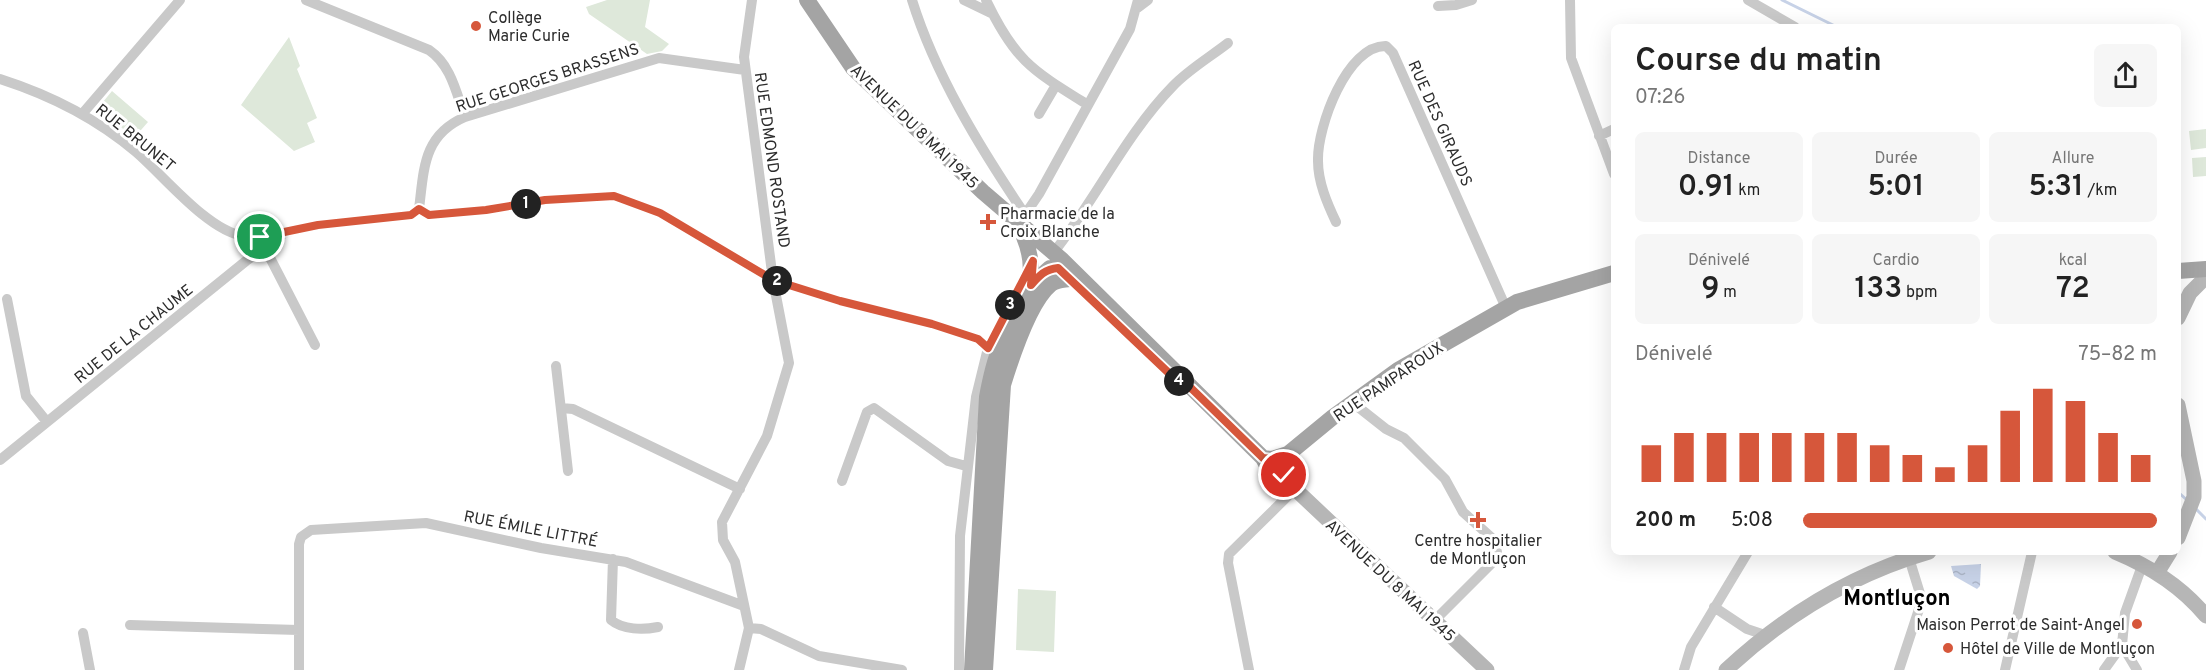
<!DOCTYPE html>
<html lang="fr">
<head>
<meta charset="utf-8">
<style>
  body { margin:0; font-family:Overpass,sans-serif; background:#f6f6f6; color:#222; height:100vh; display:flex; flex-direction:column; font-size:22px; white-space:nowrap }
  * { box-sizing:border-box; margin:0 }
  p { font-size:20px; color:#767676 }
  .icon { flex:none; width:33px; height:33px; fill:none; stroke:currentColor; stroke-width:2; stroke-linecap:round; stroke-linejoin:round }
  .map { position:relative; flex:1; overflow:hidden }
  .drawer { position:absolute; left:1611px; top:24px; width:570px; height:531px; display:flex; flex-direction:column; background:#fff; border-radius:9px; box-shadow:0 6px 24px #0002 }
  .drawer>* { flex:none }
  .pin { position:absolute; display:grid; place-items:center; width:51px; height:51px; color:#fff; margin:-26px; border:3px solid #fff; border-radius:50%; box-shadow:0 2px 6px #0007 }
  .km { position:absolute; width:30px; height:30px; margin:-15px; border-radius:50%; background:#222; color:#fff; font-size:16px; line-height:30px; text-align:center }
  .round { display:grid; place-items:center; flex:none; width:63px; height:63px; border-radius:9px; background:#f6f6f6 }
  .head { display:flex; align-items:center; justify-content:space-between; height:102px; padding:0 24px }
  h1 { font-size:33px; font-weight:600; line-height:45px }
  .stats { display:grid; grid-template-columns:repeat(3,1fr); gap:9px; height:102px; padding:6px 24px }
  .stats div { display:grid; align-content:center; border-radius:9px; background:#f6f6f6; text-align:center }
  .stats b { font-size:30px; font-weight:600 }
  .stats small { font-size:16px; font-weight:400 }
  .stats p { font-size:16px }
  .chart { height:168px; padding:12px 24px }
  .chart p { display:flex; justify-content:space-between }
  .chart svg { width:100%; height:108px; margin-top:6px; stroke:#d6573b; stroke-width:6 }
  ul { padding:0 24px; list-style:none; font-size:20px }
  li { display:grid; grid-template-columns:96px 72px 1fr; align-items:center; height:45px }
  li i { height:15px; border-radius:8px; background:#d6573b }
  .map>svg:first-child { display:block }
  .green { fill:#dee8da }
  .water { fill:url(#water-ripples) }
  .lines { fill:none; stroke-linecap:round; stroke-linejoin:round }
  .stream { stroke:#c7d2e7; stroke-width:3 }
  .minor { stroke:#c9c9c9; stroke-width:10 }
  .secondary { stroke:#b6b6b6; stroke-width:15 }
  .primary { stroke:#a4a4a4; stroke-width:16 }
  .route-casing { stroke:#fff; stroke-width:12 }
  .route { stroke:#d6573b; stroke-width:8 }
  .poi-dot { fill:#d6573b; stroke:#fff; stroke-width:2 }
  .labels { text-anchor:middle; stroke-width:6; stroke-linejoin:round; paint-order:stroke }
  .poi-label { font-size:16px; fill:#2c2c2c; stroke:#fff; text-anchor:start }
  .street-label { font-size:16px; fill:#2c2c2c; stroke:#fff }
  .district-label { font-size:22px; font-weight:bold; fill:#000; stroke:#fff }
</style>
</head>
<body>
<div class="map">
<svg width="2206" height="670" viewBox="0 0 2206 670">
  <defs>
    <pattern id="water-ripples" width="26" height="14" patternUnits="userSpaceOnUse" patternTransform="scale(1.5)"><rect width="26" height="14" fill="#c7d2e7"/><path d="M2 4q2-2 4 0t4 0M15 11q2-2 4 0t4 0" fill="none" stroke="#abb4c6"/></pattern>
  </defs>
  <rect width="100%" height="100%" fill="#fff"/>
  <path class="green" d="M607 0H650L645 27 669 44 662 51 647 54 589 14 586 7Z
    M289 37 300 66 297 69 317 118 307 123 315 142 294 151 241 105Z
    M112 91 148 122 134 138 98 108Z
    M2206 129V148L2191 150 2189 131Z
    M2206 157V176L2193 177 2192 158Z
    M1018 589 1056 591 1054 652 1016 650Z"/>
  <path class="water" d="M1981 564 1980 586 1977 589 1954 576 1951 566Z"/>
  <g class="lines">
    <path class="stream" d="M1782 0 1837 27
      M2178 492 2188 501
      M2195 508 2206 519"/>
    <path class="minor" d="M306 0 429 50C451 65 456 92 465 117
      M912 0C935 74 979 146 1022 210
      M964 0 993 14
      M986 0C1015 61 1032 70 1088 105
      M1570 0 1571 58 1614 174
      M1748 0 1795 27
      M1438 6 1456 5 1472 0
      M1136 9 1148 0
      M0 79C50 95 96 118 136 152 164 176 207 230 243 236 269 241 295 228 320 225 350 220 380 219 411 215L419 209
      M83 113 180 0
      M1039 114 1056 85
      M1599 136 1614 129
      M419 209 429 215 485 210 545 200 614 196 660 213 773 280 840 301 931 324 978 339 988 348
      M419 209C424 169 423 135 465 117L659 58 745 70
      M1336 222C1327 203 1318 182 1318 161 1317 127 1347 45 1386 46L1393 53 1506 308
      M1016 228 1039 194 1130 29 1138 0
      M265 248 315 345
      M1054 252C1096 199 1126 134 1173 86 1188 70 1210 57 1228 43
      M7 299 26 396 47 422
      M556 366 568 471
      M1353 403 1386 429 1404 438 1445 479 1463 512 1493 539 1497 552 1494 561 1434 621
      M561 408 573 409 740 489
      M0 460 246 261 283 234
      M842 481 867 412 874 408 948 461 966 466
      M613 559 611 620C623 630 643 630 658 627
      M1714 607 1747 629 1765 635
      M130 625 299 630
      M749 628 735 562 723 540 722 522 767 436 789 363 773 280 744 57 752 0
      M83 633 90 670
      M2122 645 2137 670
      M299 670V544L301 537 311 530 426 523 541 548 626 562 744 606
      M739 670 749 628 761 629 819 656 902 670
      M959 670 960 536 976 397 988 348 1026 275
      M1249 670 1228 563 1229 554 1295 489
      M1684 670 1691 647 1748 552
      M1899 670 1922 600 1909 558
      M2005 670 2032 552
      M2104 670 2122 645 2125 613 2143 563"/>
    <path class="secondary" d="M2178 318 2190 293 2206 277
      M2178 405 2194 481V497L2178 538
      M1268 467 1295 489 1487 670
      M2115 552C2149 566 2182 587 2206 616
      M2157 573 2170 552
      M1726 670C1784 616 1853 574 1929 552"/>
    <path class="primary" d="M807 0 853 68 983 192 1061 259 1263 458 1268 467
      M2178 271 2206 269
      M1031 285 1050 268 1066 269 1074 277
      M1263 458 1272 459 1288 454 1333 417 1398 370 1517 302 1614 273
      M972 670 987 397C990 381 993 365 999 351 1015 308 1044 285 1024 237
      M985 670 1003 385C1011 359 1030 301 1051 284 1056 280 1063 280 1069 279"/>
  </g>
  <g class="lines">
    <g class="route-casing">
      <path id="route" d="M260 237 318 225 411 215 419 209 429 215 486 210 545 200 614 196 660 213 773 280 840 301 932 324 978 339 988 348 1033 261 1031 285C1039 276 1045 269 1058 268L1173 377 1192 389 1263 458 1272 459 1284 475"/>
    </g>
    <use href="#route" class="route"/>
  </g>
  <g class="poi-dot">
    <circle cx="476" cy="26" r="6"/>
    <path d="M985 213h6v6h6v6h-6v6h-6v-6h-6v-6h6z"/>
    <path d="M1475 511h6v6h6v6h-6v6h-6v-6h-6v-6h6z"/>
    <circle cx="2137" cy="624" r="6"/>
    <circle cx="1948" cy="648" r="6"/>
  </g>
  <g class="labels">
    <g class="poi-label">
      <text x="488" y="23">Collège<tspan x="488" dy="18">Marie Curie</tspan></text>
      <text x="1000" y="219">Pharmacie de la<tspan x="1000" dy="18">Croix Blanche</tspan></text>
      <text x="1478" y="546" text-anchor="middle">Centre hospitalier<tspan x="1478" dy="18">de Montluçon</tspan></text>
      <text x="2125" y="630" text-anchor="end">Maison Perrot de Saint-Angel</text>
      <text x="1960" y="654">Hôtel de Ville de Montluçon</text>
    </g>
    <g class="street-label">
      <text transform="translate(547 77) rotate(-18)" y="6">RUE GEORGES BRASSENS</text>
      <text transform="translate(1441 123) rotate(66)" y="6">RUE DES GIRAUDS</text>
      <text transform="translate(915 126) rotate(44)" y="6">AVENUE DU 8 MAI 1945</text>
      <text transform="translate(136 137) rotate(39)" y="6">RUE BRUNET</text>
      <text transform="translate(773 160) rotate(82)" y="6">RUE EDMOND ROSTAND</text>
      <text transform="translate(133 333) rotate(-39)" y="6">RUE DE LA CHAUME</text>
      <text transform="translate(1388 381) rotate(-34)" y="6">RUE PAMPAROUX</text>
      <text transform="translate(531 528) rotate(11)" y="6">RUE ÉMILE LITTRÉ</text>
      <text transform="translate(1391 580) rotate(43)" y="6">AVENUE DU 8 MAI 1945</text>
    </g>
    <g class="district-label">
      <text x="1897" y="605">Montluçon</text>
    </g>
  </g>
</svg>
<div class="pin" style="left:260px;top:237px;background:#1e9e55"><svg class="icon" aria-label="arrive" viewBox="0 0 24 24"><path d="M6 21V4h12l-3 4 3 4H6"/></svg></div>
<div class="pin" style="left:1284px;top:475px;background:#d93025"><svg class="icon" aria-label="check" viewBox="0 0 24 24"><path d="M5 12l5 5 9-10"/></svg></div>
<b class="km" style="left:526px;top:204px">1</b>
<b class="km" style="left:777px;top:281px">2</b>
<b class="km" style="left:1010px;top:305px">3</b>
<b class="km" style="left:1179px;top:381px">4</b>
<section class="drawer">
<div class="head"><div><h1>Course du matin</h1><p>07:26</p></div><a class="round"><svg class="icon" aria-label="share" viewBox="0 0 24 24"><path d="M12 15V3M7 8l5-5 5 5M5 13v7h14v-7"/></svg></a></div>
<div class="stats">
<div><p>Distance</p><b>0.91<small> km</small></b></div>
<div><p>Durée</p><b>5:01</b></div>
<div><p>Allure</p><b>5:31<small> /km</small></b></div>
</div>
<div class="stats">
<div><p>Dénivelé</p><b>9<small> m</small></b></div>
<div><p>Cardio</p><b>133<small> bpm</small></b></div>
<div><p>kcal</p><b>72</b></div>
</div>
<div class="chart"><p><span>Dénivelé</span>75–82 m</p>
<svg viewBox="0 0 160 44" preserveAspectRatio="none"><path d="M5 44V29M15 44V24M25 44V24M35 44V24M45 44V24M55 44V24M65 44V24M75 44V29M85 44V33M95 44V38M105 44V29M115 44V15M125 44V6M135 44V11M145 44V24M155 44V33"/></svg>
</div>
<ul>
<li><b>200 m</b>5:08<i style="width:100%"></i></li>
</ul>
</section>
</div>
</body>
</html>
